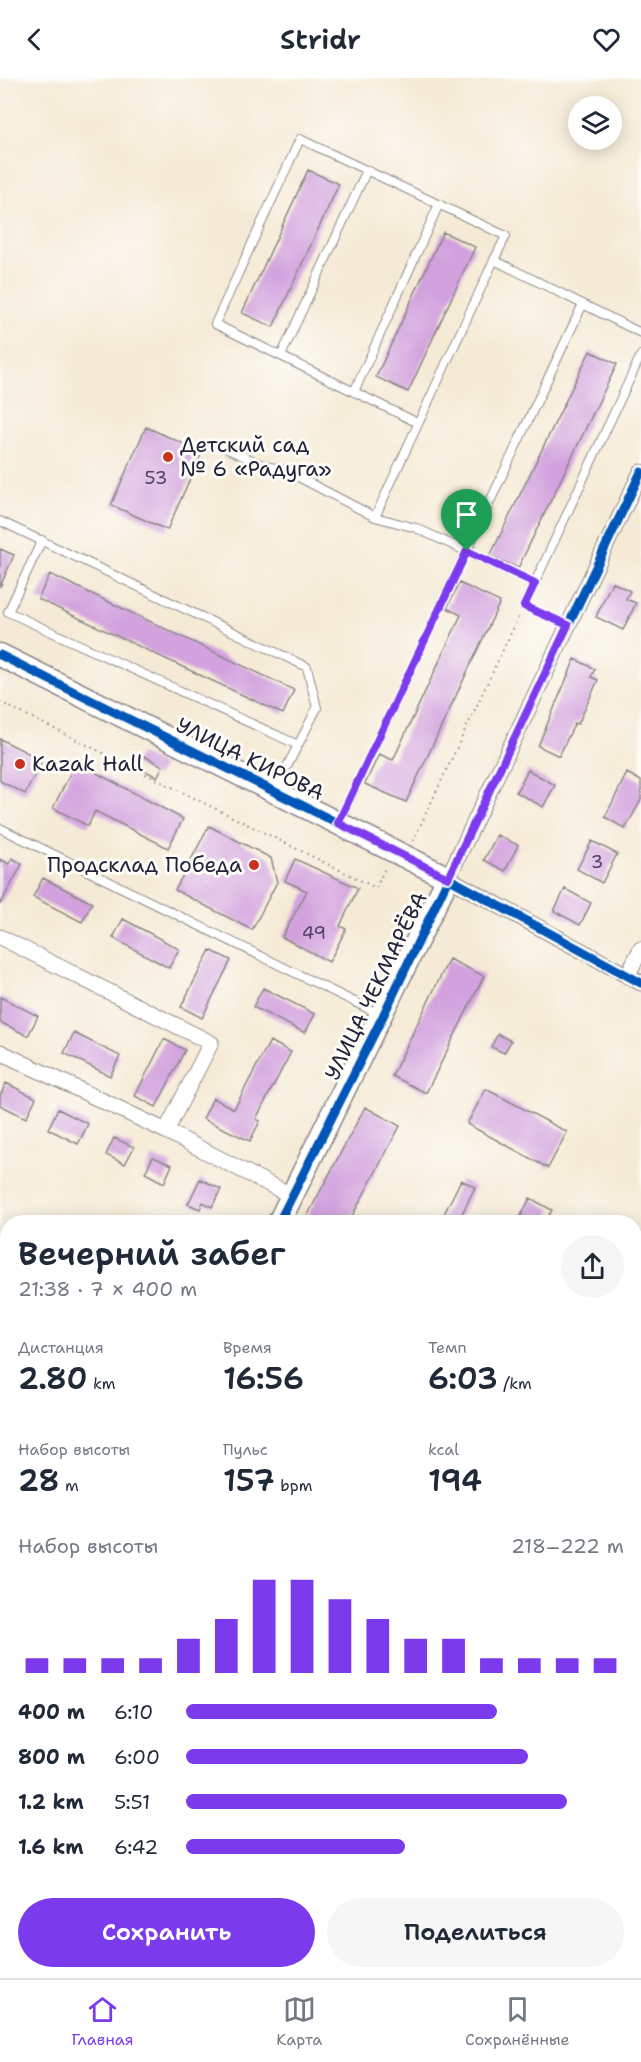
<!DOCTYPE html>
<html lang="ru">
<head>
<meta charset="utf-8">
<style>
  body { margin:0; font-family:"Shantell Sans",sans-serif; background:#f6f6f7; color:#1f2937; height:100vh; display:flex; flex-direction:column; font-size:22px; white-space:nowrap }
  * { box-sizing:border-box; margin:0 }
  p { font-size:20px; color:#747a83 }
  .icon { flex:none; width:33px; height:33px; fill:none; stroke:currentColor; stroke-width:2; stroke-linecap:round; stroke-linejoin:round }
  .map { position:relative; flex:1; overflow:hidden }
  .sheet { position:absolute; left:0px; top:1137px; width:642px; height:764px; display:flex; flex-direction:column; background:#fff; border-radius:24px 24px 0 0; box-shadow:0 3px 15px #0003 }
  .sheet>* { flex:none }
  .buttons { position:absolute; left:568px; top:18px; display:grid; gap:12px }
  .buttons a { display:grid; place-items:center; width:54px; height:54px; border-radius:50%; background:#fff; box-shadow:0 3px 15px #0003; font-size:30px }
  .pin { position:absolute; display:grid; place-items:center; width:51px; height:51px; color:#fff; margin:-62px -26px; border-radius:50% 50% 50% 0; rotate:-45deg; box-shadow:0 0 6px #0007 }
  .pin .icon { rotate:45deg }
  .round { display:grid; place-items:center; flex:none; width:63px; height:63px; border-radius:32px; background:#f6f6f7 }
  .summary { display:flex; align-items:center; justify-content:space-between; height:102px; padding:0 18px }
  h1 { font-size:33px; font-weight:600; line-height:45px }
  .metrics { display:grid; grid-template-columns:repeat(3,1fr); gap:9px; height:102px; padding:6px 18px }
  .metrics div { display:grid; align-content:center }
  .metrics b { font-size:30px; font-weight:600 }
  .metrics small { font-size:16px; font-weight:400 }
  .metrics p { font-size:16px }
  .chart { height:168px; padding:12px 18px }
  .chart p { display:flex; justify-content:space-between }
  .chart svg { width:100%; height:108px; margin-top:6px; stroke:#7c3aed; stroke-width:6 }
  .action { display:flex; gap:12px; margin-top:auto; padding:12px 18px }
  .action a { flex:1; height:69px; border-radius:36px; background:#7c3aed; color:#fff; font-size:24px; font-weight:600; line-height:69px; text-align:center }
  .action a+a { background:#f6f6f7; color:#1f2937 }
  ul { padding:0 18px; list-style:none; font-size:20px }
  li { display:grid; grid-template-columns:96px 72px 1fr; align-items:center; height:45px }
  li i { height:15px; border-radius:8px; background:#7c3aed }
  header { display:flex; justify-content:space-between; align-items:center; height:78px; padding:0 18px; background:#fff; font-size:27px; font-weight:600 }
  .tabs { display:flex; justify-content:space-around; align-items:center; height:84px; border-top:2px solid #e0e1e3; background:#fff; font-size:16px; color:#747a83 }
  .tabs a { display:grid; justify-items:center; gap:3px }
  .tabs .current { color:#7c3aed }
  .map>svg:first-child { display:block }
  .forest { fill:#62b481; stroke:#426b5e; stroke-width:1.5 }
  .building { fill:#d2a1de }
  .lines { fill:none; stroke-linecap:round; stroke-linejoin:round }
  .lane-casing { stroke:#8c8688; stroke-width:10 }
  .street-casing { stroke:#8c8688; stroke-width:17 }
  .secondary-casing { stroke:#8c8688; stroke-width:25 }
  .path { stroke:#8c8688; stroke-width:2; stroke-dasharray:1.5 4.5; stroke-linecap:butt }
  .lane { stroke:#fff; stroke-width:8 }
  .street { stroke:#fff; stroke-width:15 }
  .secondary { stroke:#fff; stroke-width:22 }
  .cycleway-casing { stroke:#fdfcf7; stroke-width:13 }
  .cycleway { stroke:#0057b8; stroke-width:9 }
  .route-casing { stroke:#fff; stroke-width:12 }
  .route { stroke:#7c3aed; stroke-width:8 }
  .poi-dot { fill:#c8321e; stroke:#fdfcf7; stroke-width:2 }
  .labels { text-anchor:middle; stroke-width:6; stroke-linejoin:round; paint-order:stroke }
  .number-label { font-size:18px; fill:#4e4264 }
  .poi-label { font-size:21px; fill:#22223b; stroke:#fdfcf7; text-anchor:start }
  .street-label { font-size:21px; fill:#22223b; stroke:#fdfcf7 }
</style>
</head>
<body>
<header><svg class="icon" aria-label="back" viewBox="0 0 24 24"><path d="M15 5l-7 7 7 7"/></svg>Stridr<svg class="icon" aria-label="heart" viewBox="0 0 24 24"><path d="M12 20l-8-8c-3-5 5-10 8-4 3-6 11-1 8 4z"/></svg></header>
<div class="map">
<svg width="641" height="1900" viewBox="0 0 641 1900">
  <rect width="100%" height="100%" fill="#fdfcf7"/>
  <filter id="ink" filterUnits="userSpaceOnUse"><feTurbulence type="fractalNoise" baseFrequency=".0167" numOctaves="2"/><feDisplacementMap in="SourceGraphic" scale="12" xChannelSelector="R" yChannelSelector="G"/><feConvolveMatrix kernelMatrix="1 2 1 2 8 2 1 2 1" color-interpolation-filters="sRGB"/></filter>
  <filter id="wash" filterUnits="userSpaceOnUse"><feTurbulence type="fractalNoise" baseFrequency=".008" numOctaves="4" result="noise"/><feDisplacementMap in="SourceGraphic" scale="24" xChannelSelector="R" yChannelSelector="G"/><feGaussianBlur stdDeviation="1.35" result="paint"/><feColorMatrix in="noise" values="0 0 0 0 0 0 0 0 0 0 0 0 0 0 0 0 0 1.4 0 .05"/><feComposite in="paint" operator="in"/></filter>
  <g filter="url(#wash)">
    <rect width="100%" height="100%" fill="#f5ead5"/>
    <path class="forest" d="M20 1893H567L563 1900H15Z"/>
    <g id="blocks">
      <path class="building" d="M308 92 339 106 273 249 242 235Z
        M443 154 475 169 408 314 376 299Z
        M590 273 617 286 518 490 490 478Z
        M146 349 202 374 167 452 111 427Z
        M0 471 14 477 0 509Z
        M50 496 294 612 283 636 38 521Z
        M612 504 630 513 626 521 636 525 623 552 596 539Z
        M459 505 500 524 406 724 365 706 379 676 393 682 461 537 447 530Z
        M575 581 595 591 591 599 598 602 578 646 575 645 559 678 538 668Z
        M0 661 42 682 25 716 0 703Z
        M140 676 163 688 157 699 134 687Z
        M76 684 183 741 168 770 95 733 88 748 53 730Z
        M528 692 555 707 543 729 516 714Z
        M627 695 641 703V722L625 751 605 739Z
        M209 748 271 780 277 804 252 852 175 812Z
        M497 757 518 767 505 793 484 782Z
        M592 763 617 776 602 805 577 791Z
        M12 780 22 786 0 827V781L9 786Z
        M295 781 358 810 340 848 346 851 329 884 282 859 307 813 285 803Z
        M43 800 92 825 82 844 33 819Z
        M565 811 591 825 580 847 554 833Z
        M123 841 179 871 169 890 113 860Z
        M210 872 231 882 202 940 181 929Z
        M449 881 484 898 426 1015 392 998Z
        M263 910 315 936 305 955 253 929Z
        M0 919 38 938 28 958 0 944Z
        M74 955 120 978 110 998 64 975Z
        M498 956 511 963 504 975 491 969Z
        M164 961 185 972 156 1029 135 1018Z
        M270 963 291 974 256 1041 260 1043 250 1063 203 1041 213 1020 234 1031Z
        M6 1005 36 1020 26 1040 0 1027V1018Z
        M486 1011 567 1054 548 1090 467 1046Z
        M365 1029 400 1048 349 1144H304Z
        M58 1031 88 1046 78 1066 48 1051Z
        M114 1060 134 1069 125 1086 106 1077Z
        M153 1079 172 1087 164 1105 145 1095Z
        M200 1101 221 1111 212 1129 203 1124 200 1131 188 1126Z
        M461 1102 475 1109 458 1144H440Z
        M530 1120 552 1132 545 1144H528L520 1140Z"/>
    </g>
  </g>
  <g filter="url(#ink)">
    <use href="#blocks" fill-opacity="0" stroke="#8c8688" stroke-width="1.5"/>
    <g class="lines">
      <g class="lane-casing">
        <path id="lane" d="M494 182 375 439 416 450 535 505
          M281 278 367 92
          M354 314 439 126
          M418 345 215 246 300 61 506 158 494 182 641 255
          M221 368 265 388 285 392 375 439
          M0 443 307 589 317 630 276 710
          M42 462 8 534 298 667
          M568 547 524 528 641 277
          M339 744 583 226
          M0 750 379 936"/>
      </g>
      <g class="street-casing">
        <path id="street" d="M641 394 448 800 641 905
          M0 859 211 965 166 1053
          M627 898 641 871
          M0 974 166 1053 292 1118
          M0 1186 8 1190
          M0 1498 8 1501
          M634 1878 641 1881
          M576 1900 580 1893"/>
      </g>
      <g class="secondary-casing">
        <path id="secondary" d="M0 577 448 800 279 1144
          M0 1690 8 1676"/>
      </g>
      <path class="path" d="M0 624 376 810 385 790
        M413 763 519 538"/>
      <use href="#lane" class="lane"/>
      <use href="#street" class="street"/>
      <use href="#secondary" class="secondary"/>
      <g class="cycleway-casing">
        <path id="cycleway" d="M0 577 448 800 641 905
          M279 1144 383 938 641 394"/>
      </g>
      <use href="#cycleway" class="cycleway"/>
    </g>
  </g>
  <g class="lines" filter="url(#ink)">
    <g class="route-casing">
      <path id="route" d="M467 473 535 505 524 528 568 547 448 800 338 745Z"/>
    </g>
    <use href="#route" class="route"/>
  </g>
  <g class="poi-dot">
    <circle cx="168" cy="379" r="6"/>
    <circle cx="20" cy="686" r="6"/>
    <circle cx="254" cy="787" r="6"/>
  </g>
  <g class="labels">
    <g class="number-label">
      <text x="156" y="406">53</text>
      <text x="597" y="790">3</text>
      <text x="314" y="861">49</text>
    </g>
    <g class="poi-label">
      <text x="180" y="374">Детский сад<tspan x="180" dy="24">№ 6 «Радуга»</tspan></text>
      <text x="32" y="693">Kazak Hall</text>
      <text x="242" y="794" text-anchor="end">Продсклад Победа</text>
    </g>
    <g class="street-label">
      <text transform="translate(250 681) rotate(26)" y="7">УЛИЦА КИРОВА</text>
      <text transform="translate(376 908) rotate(-64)" y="7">УЛИЦА ЧЕКМАРЁВА</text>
    </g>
  </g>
</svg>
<div class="buttons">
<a><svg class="icon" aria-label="layers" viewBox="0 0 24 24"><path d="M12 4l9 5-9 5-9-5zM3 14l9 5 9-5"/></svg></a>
</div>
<div class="pin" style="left:467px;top:473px;background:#1e9e55"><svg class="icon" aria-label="arrive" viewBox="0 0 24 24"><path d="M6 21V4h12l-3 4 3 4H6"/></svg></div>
<section class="sheet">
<div class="summary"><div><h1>Вечерний забег</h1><p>21:38 · 7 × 400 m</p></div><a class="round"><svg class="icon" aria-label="share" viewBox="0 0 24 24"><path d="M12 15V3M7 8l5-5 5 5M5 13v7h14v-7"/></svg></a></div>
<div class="metrics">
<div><p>Дистанция</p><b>2.80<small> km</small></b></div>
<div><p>Время</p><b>16:56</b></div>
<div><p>Темп</p><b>6:03<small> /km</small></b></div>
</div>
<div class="metrics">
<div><p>Набор высоты</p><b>28<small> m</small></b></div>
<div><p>Пульс</p><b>157<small> bpm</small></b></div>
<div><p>kcal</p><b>194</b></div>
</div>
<div class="chart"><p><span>Набор высоты</span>218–222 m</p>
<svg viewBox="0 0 160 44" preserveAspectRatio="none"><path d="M5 44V38M15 44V38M25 44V38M35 44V38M45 44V30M55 44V22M65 44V6M75 44V6M85 44V14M95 44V22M105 44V30M115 44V30M125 44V38M135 44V38M145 44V38M155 44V38"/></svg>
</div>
<ul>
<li><b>400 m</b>6:10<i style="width:71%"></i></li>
<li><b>800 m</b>6:00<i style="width:78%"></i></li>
<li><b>1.2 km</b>5:51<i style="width:87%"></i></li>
<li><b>1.6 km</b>6:42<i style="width:50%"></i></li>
</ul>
<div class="action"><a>Сохранить</a><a>Поделиться</a></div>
</section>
</div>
<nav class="tabs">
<a class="current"><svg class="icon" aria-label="home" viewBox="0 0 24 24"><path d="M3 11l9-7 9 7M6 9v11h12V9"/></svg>Главная</a>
<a><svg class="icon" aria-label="map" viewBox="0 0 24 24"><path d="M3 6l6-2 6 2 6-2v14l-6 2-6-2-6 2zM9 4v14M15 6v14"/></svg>Карта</a>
<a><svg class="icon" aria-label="saved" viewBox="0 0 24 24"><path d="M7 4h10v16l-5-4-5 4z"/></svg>Сохранённые</a>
</nav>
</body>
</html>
